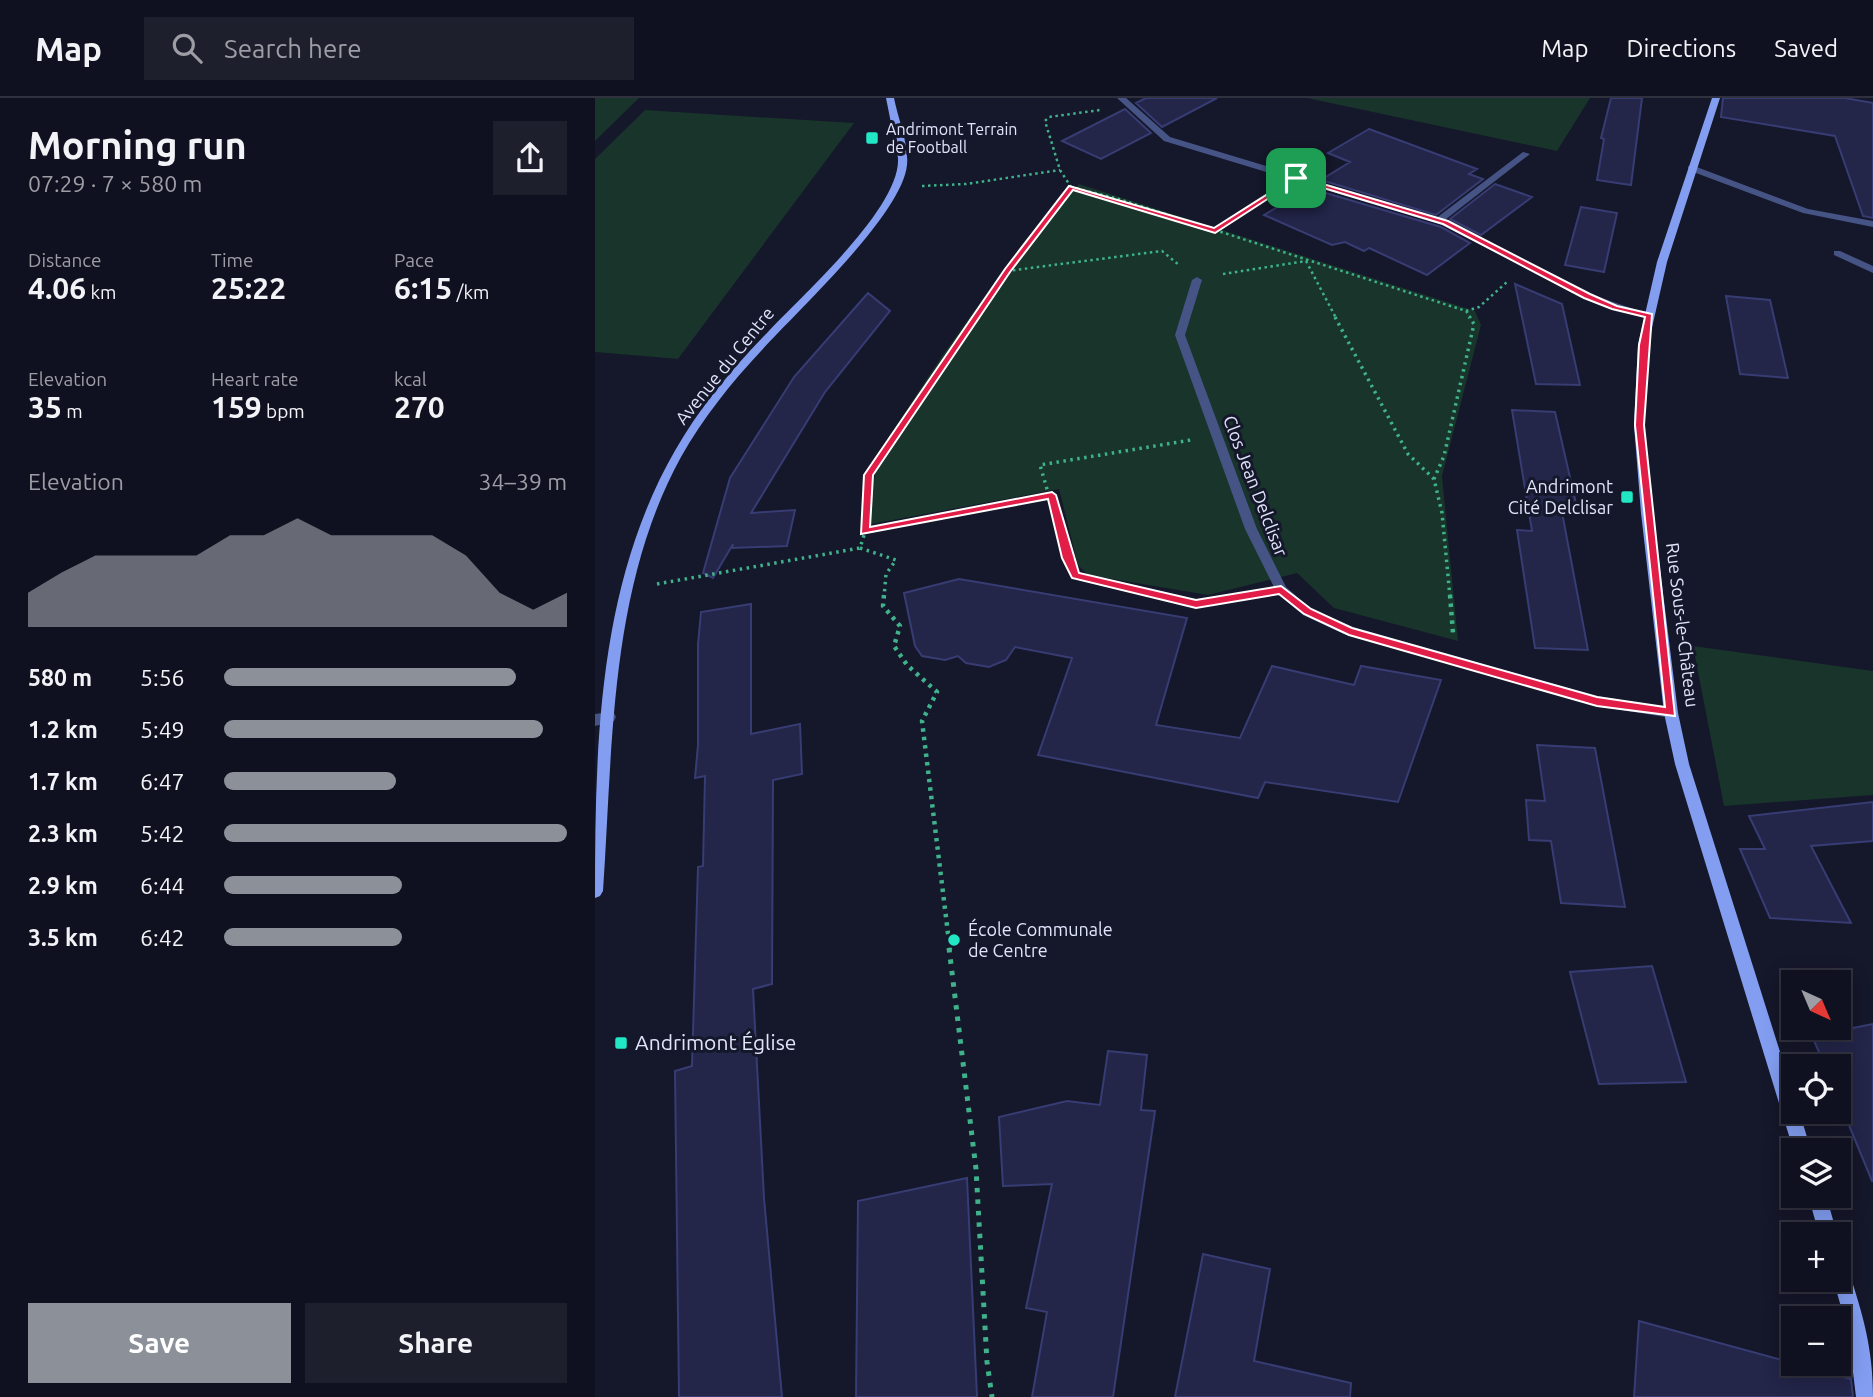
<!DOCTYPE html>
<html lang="en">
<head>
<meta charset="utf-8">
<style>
  body { margin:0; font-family:Ubuntu,sans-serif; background:#1e1f2d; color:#f1f3f6; height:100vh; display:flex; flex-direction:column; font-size:26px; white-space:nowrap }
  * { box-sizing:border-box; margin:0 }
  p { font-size:23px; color:#9c9da5 }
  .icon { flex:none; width:38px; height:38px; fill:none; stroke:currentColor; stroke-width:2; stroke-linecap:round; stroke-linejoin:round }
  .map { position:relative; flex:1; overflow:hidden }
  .details { display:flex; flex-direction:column; background:#101120; width:595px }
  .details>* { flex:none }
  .needle { width:46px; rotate:136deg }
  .tools { position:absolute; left:1186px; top:872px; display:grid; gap:14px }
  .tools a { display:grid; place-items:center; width:70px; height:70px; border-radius:0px; background:#101120; box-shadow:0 4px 18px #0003,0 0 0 2px #30313e; font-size:35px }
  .pin { position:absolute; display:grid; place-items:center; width:60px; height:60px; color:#fff; margin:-30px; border-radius:14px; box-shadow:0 4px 10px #0006 }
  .round { display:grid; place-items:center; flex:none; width:74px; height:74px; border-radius:0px; background:#1e1f2d }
  .headline { display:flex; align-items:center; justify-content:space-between; height:119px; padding:0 28px }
  h1 { font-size:38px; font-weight:600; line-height:52px }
  .stats { display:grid; grid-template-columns:repeat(3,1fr); gap:10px; height:119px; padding:7px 28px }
  .stats div { display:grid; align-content:center }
  .stats b { font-size:30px; font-weight:600 }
  .stats small { font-size:19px; font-weight:400 }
  .stats p { font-size:19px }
  .chart { height:196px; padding:14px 28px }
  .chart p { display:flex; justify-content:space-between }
  .chart svg { width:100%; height:126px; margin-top:7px; fill:#8c9099; opacity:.7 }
  .cta { display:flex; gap:14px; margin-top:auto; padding:14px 28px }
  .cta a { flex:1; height:80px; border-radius:0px; background:#8c9099; color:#fff; font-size:28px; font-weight:600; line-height:80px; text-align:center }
  .cta a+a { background:#1e1f2d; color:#f1f3f6 }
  ul { padding:0 28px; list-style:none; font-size:23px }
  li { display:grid; grid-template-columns:112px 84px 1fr; align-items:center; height:52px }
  li i { height:18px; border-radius:9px; background:#8c9099 }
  header { display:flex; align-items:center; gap:42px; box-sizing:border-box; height:98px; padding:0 35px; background:#101120; border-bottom:2px solid #30313e }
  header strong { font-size:33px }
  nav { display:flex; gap:38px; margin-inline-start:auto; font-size:24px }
  .search { width:490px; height:63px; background:#1e1f2d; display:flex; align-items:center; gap:18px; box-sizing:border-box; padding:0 24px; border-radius:0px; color:#9c9da5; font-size:26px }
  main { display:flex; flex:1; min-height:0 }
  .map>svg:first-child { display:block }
  .green { fill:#18342b }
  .building { fill:#232549; stroke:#373c73; stroke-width:2 }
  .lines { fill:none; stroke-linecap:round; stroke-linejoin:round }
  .path-far3 { stroke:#3fb28b; stroke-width:2.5; stroke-dasharray:2.5 3.5; stroke-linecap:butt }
  .path-far2 { stroke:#3fb28b; stroke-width:3.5; stroke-dasharray:2.5 4.5; stroke-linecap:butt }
  .path-far1 { stroke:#3fb28b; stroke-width:4.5; stroke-dasharray:3.5 5; stroke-linecap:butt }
  .path { stroke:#3fb28b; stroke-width:5; stroke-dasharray:4.5 7; stroke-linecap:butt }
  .lane { fill:#455484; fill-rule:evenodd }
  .street { fill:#455484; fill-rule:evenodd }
  .secondary { fill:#839ef1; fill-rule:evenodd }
  .route { fill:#e11d48; stroke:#fff; stroke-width:2; fill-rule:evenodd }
  .poi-dot { fill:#22e7c5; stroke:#15172a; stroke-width:2.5 }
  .labels { text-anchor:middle; stroke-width:6; stroke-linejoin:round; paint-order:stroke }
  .far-poi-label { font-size:16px; fill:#e1e5fc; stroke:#15172a; text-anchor:start }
  .street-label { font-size:18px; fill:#e1e5fc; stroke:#15172a }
  .poi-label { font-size:18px; fill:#e1e5fc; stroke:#15172a; text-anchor:end }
  .near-poi-label { font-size:21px; fill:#e1e5fc; stroke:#15172a; text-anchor:start }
</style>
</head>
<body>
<header>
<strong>Map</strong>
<div class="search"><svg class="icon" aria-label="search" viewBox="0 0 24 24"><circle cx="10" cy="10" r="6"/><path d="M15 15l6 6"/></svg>Search here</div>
<nav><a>Map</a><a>Directions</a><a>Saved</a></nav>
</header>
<main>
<section class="details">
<div class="headline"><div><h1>Morning run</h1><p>07:29 · 7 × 580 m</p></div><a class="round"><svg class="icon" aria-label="share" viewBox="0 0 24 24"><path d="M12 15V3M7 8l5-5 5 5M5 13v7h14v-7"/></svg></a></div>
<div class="stats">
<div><p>Distance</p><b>4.06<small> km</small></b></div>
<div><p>Time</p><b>25:22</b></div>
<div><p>Pace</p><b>6:15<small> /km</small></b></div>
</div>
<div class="stats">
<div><p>Elevation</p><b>35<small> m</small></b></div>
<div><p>Heart rate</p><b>159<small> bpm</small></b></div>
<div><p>kcal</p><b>270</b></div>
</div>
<div class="chart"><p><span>Elevation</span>34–39 m</p>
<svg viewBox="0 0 160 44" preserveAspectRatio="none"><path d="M0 44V32L10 25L20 19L30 19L40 19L50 19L60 12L70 12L80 6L90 12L100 12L110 12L120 12L130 19L140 32L150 38L160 32V44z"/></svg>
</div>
<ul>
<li><b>580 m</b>5:56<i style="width:85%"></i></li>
<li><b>1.2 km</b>5:49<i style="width:93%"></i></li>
<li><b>1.7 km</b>6:47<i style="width:50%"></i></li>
<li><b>2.3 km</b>5:42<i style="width:100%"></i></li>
<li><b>2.9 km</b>6:44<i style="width:52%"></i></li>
<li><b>3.5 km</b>6:42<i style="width:52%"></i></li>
</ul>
<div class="cta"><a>Save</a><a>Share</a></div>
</section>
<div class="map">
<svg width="1278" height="1299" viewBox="0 0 1278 1299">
  <rect width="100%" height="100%" fill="#15172a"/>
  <path class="green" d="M0 0H44L0 43Z
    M712 0H995L962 53Z
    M50 12 259 25 83 261 0 254V61Z
    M484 86 880 213 886 227 847 378 863 543 739 510 702 475 613 497 493 477 483 467 464 391 271 427 284 354 347 258 431 141Z
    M1098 548 1278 573V697L1129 708Z"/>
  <path class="building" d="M551 0H622L567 29 541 5Z
    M1016 0H1047L1036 87 1002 82 1009 41 1006 40Z
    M1128 0H1250L1278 5V120L1268 118 1240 38 1126 19Z
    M530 11 556 35 506 61 467 43Z
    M774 31 882 71 874 76 888 81 841 117 726 82 755 64 733 55Z
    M900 86 937 99 886 137 855 121Z
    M714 90 846 129 875 145 832 177 774 150 769 153 750 144 737 147 669 117Z
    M986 109 1022 115 1009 174 970 167Z
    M920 186 967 206 985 287 941 286Z
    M273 195 295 213 230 294 156 415 200 412 192 448 137 450 138 446 118 480 108 475 135 380 199 279Z
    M1131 198 1175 202 1193 280 1145 276Z
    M917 312 960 314 982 410 966 409 993 552 940 550 922 432 937 433Z
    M364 481 592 520 561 627 645 640 677 568 759 587 766 568 846 582 803 704 670 684 663 700 443 657 477 560 420 549 411 562 394 569 371 565 363 558 350 562 327 558 320 548 309 495Z
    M156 506V636L205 626 207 676 178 682 177 886 158 891 169 1100 187 1299H84L80 973 97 968 103 769 108 768 110 678 100 680 103 647V546L106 514Z
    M942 647 1000 650 1030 809 966 805 956 743 934 742 931 702 950 703Z
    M1278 704V743L1216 748 1256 825 1175 820 1145 751H1170L1154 718Z
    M1057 868 1091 984 1004 986 975 874Z
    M1278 926V1083H1277L1244 1003V968H1230L1217 938Z
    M513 953 552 957 546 1012 560 1013 518 1299H437L452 1214 431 1210 457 1086 408 1088 404 1019 472 1003 505 1007Z
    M372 1080 382 1299H261L263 1103Z
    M608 1156 675 1171 659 1263 756 1285 755 1299H580Z
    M1044 1223 1256 1281 1258 1299H1039Z"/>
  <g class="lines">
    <path class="path-far3" d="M327 88 371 86 465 72
      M476 89 524 101 871 213 884 209 912 184
      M620 133 674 98
      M412 173 567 153 584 167
      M628 176 711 163 741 220
      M871 213 876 220
      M380 220 476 89 465 72 450 23 454 19 505 12"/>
    <path class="path-far2" d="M740 219 813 356 839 381
      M454 398 445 367 596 342
      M270 434 274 377 381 219
      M265 450 301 462 291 476 289 499
      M62 486 265 450 270 434 457 397 472 459 480 478 570 499
      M642 499 659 496
      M855 499 847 415 839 381 849 358 879 226 874 219"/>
    <path class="path-far1" d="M289 497 288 508 305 528 299 548 312 567 342 594 327 623 355 852
      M563 497 601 506 653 497
      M855 497 858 535"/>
    <path class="path" d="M354 850 381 1071 392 1264 397 1299"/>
    <path class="lane" d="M928 54 935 56 846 125H840V121Z
      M1093 68H1099L1213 111 1278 123V129L1208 115 1093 72Z
      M1239 153H1245L1278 168V175L1239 157Z"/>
    <path class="street" d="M522 0H531L575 39 853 123 995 196 1059 218 1051 220 1017 211 989 200 847 127 569 43Z
      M602 179 607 182 590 237 662 431 691 489 716 511 758 529 1002 598 1076 610 1081 611 1083 615 1081 619 1076 620 1002 608 749 536 708 517 682 495 650 431 580 237 597 182Z
      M14 614 19 615 21 619 19 623 0 628V616Z"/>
    <path class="secondary" d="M291 0H299C303 21 314 46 312 67 307 117 201 214 166 253 136 285 108 320 86 359 14 490 18 648 8 793L5 798 0 800C0 623 4 440 119 295 136 274 153 254 172 235 206 198 306 110 303 60Z
      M1117 0H1125L1072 164 1053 247 1049 327 1058 415 1083 615 1094 666 1199 998V1013H1204L1216 1052H1199V1054L1080 666 1069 615 1046 415 1039 327 1043 247 1062 164Z
      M1213 1097H1231L1242 1136H1224Z
      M1244 1162 1251 1164 1253 1171C1268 1217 1278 1250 1278 1299H1261L1253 1233 1238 1181H1244Z"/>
  </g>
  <path class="route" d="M701 78 853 123 995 196 1022 208 1057 216 1049 327 1080 618 1002 608 754 537 709 516 684 496 601 510 477 480 467 460 453 401 266 436 269 377 410 171 474 88 619 130ZM702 82 848 126 989 200 1017 211 1050 219 1044 247 1040 327 1070 609 1002 599 757 530 716 511 686 488 601 502 484 475 461 397 457 394 275 429 278 377 415 174 478 92 620 135Z"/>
  <g class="poi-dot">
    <rect x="270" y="33" width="14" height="14" rx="3.5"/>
    <rect x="1025" y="392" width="14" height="14" rx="3.5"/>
    <circle cx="359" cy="842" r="7"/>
    <rect x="19" y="938" width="14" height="14" rx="3.5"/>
  </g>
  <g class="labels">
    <g class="far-poi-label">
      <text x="291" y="37">Andrimont Terrain<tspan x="291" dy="18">de Football</tspan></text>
    </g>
    <g class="street-label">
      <text transform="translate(130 268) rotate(-51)" y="6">Avenue du Centre</text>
      <text transform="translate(660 388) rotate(69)" y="6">Clos Jean Delclisar</text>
      <text transform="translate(1087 527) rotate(83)" y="6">Rue Sous-le-Château</text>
    </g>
    <g class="poi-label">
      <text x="1018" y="395">Andrimont<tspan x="1018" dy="21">Cité Delclisar</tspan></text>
      <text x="373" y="838" text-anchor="start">École Communale<tspan x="373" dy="21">de Centre</tspan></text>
    </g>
    <g class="near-poi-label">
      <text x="40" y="952">Andrimont Église</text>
    </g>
  </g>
</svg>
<div class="tools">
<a><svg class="needle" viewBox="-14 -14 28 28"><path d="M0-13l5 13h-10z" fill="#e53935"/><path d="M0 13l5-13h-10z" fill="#9c9da5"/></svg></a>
<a><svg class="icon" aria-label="locate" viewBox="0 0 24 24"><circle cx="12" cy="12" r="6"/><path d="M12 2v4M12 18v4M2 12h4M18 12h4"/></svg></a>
<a><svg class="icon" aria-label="layers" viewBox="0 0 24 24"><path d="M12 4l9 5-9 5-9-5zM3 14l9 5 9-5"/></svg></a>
<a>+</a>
<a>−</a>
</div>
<div class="pin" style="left:701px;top:80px;background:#1e9e55"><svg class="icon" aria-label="arrive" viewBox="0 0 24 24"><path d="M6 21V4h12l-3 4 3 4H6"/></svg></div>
</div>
</main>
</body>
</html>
